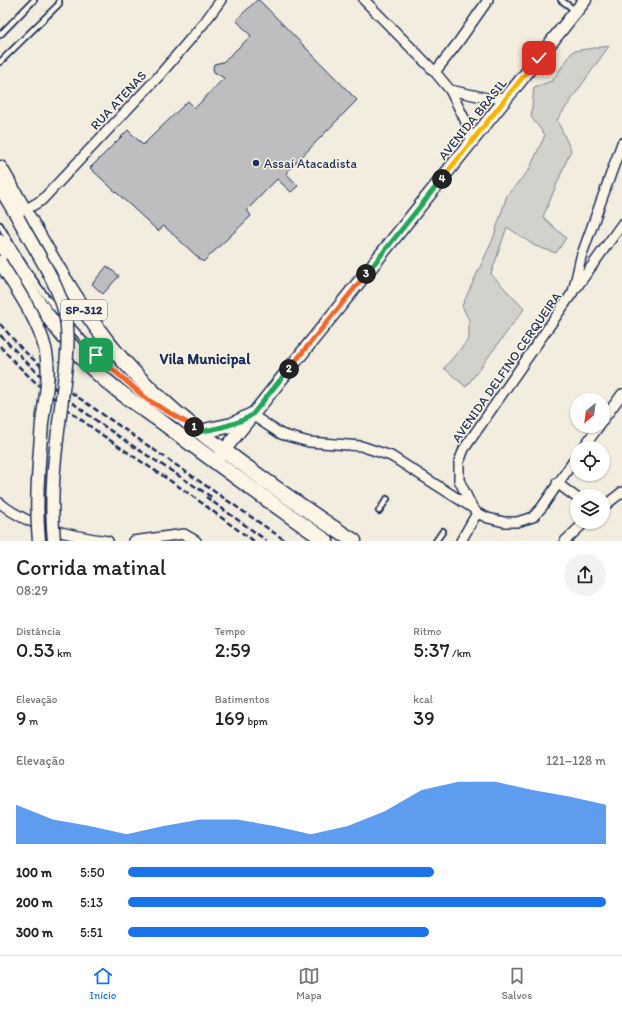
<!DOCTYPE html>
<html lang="pt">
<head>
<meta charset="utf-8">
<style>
  body { margin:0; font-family:Itim,sans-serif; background:#f2f2f2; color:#222; height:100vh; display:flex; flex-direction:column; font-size:15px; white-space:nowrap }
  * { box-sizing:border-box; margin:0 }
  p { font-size:13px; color:#767676 }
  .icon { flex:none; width:22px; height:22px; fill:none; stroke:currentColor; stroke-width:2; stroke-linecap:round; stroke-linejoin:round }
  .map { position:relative; height:541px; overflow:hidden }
  .details { display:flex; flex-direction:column; background:#fff; flex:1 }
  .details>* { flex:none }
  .needle { width:26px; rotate:209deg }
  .tools { position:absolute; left:570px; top:393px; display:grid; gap:8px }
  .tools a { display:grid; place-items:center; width:40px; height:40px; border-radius:50%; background:#fff; box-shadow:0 1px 3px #0004; font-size:20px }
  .pin { position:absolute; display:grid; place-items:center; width:34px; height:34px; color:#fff; margin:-17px; border-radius:8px; box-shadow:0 2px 6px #0006 }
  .km { position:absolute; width:20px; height:20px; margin:-10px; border-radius:50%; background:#222; color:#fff; font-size:11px; line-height:20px; text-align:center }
  .round { display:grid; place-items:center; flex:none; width:42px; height:42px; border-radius:21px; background:#f2f2f2 }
  .overview { display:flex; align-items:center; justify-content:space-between; height:68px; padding:0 16px }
  h1 { font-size:22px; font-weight:600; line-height:30px }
  .figures { display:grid; grid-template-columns:repeat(3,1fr); gap:6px; height:68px; padding:4px 16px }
  .figures div { display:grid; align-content:center }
  .figures b { font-size:20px; font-weight:600 }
  .figures small { font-size:11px; font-weight:400 }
  .figures p { font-size:11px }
  .chart { height:112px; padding:8px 16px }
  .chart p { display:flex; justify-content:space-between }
  .chart svg { width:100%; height:72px; margin-top:4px; fill:#1a73e8; opacity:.7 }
  ul { padding:0 16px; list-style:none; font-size:13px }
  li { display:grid; grid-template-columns:64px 48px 1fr; align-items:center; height:30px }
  li i { height:10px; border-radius:5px; background:#1a73e8 }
  .tabs { display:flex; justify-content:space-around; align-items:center; height:56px; border-top:1px solid #e0e0e0; background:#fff; font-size:11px; color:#767676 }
  .tabs a { display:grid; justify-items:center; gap:2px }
  .tabs .on { color:#1a73e8 }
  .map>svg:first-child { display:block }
  .green { fill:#d3d1cc; stroke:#778095 }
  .building { fill:#bebec0; stroke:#1b2f5e }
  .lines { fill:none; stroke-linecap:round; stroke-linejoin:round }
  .lane-casing { stroke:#1b2f5e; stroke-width:8 }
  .street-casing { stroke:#1b2f5e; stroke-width:12 }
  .secondary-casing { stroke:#1b2f5e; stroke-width:15 }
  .primary-casing { stroke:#1b2f5e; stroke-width:17 }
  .lane { stroke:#fcf5e5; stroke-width:4.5 }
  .street { stroke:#fcf5e5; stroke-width:9 }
  .secondary { stroke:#fcf5e5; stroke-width:12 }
  .primary { stroke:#fcf5e5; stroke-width:14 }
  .rail { stroke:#1b2f5e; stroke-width:2.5; stroke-dasharray:6 3; stroke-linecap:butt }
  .secondary-bridge-casing { stroke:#1b2f5e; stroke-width:15; stroke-linecap:butt }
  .secondary-bridge { stroke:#fcf5e5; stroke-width:12 }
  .split-1-casing { stroke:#fff; stroke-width:8 }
  .split-2-casing { stroke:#fff; stroke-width:8 }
  .split-3-casing { stroke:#fff; stroke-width:8 }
  .split-4-casing { stroke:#fff; stroke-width:8 }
  .split-5-casing { stroke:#fff; stroke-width:8 }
  .split-6-casing { stroke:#fff; stroke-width:8 }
  .split-1 { stroke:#f0652b; stroke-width:5 }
  .split-2 { stroke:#22a559; stroke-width:5 }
  .split-3 { stroke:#f0652b; stroke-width:5 }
  .split-4 { stroke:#22a559; stroke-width:5 }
  .split-5 { stroke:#f5b400; stroke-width:5 }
  .split-6 { stroke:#f5b400; stroke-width:5 }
  .poi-dot { fill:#1b2f5e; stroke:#fcf5e5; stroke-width:1.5 }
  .labels { text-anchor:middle; stroke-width:3; stroke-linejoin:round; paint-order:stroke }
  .shield { fill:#fcf5e5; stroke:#5e6a86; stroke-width:1 }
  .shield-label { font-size:12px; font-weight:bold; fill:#1b2f5e }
  .street-label { font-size:13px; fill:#1b2f5e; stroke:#fcf5e5 }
  .poi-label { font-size:13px; fill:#1b2f5e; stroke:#fcf5e5; text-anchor:start }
  .quarter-label { font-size:15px; font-weight:bold; fill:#1b2f5e; stroke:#fcf5e5 }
</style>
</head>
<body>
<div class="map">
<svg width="622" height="541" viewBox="0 0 622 541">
  <rect width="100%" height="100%" fill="#f3ede0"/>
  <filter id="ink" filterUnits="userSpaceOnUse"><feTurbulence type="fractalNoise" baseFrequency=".025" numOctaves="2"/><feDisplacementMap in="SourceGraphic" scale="8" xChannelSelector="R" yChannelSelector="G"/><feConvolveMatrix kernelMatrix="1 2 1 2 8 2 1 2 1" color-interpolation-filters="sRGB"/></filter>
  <g filter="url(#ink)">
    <path class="green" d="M609 46 557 120 571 150 543 217 566 238 556 253 535 246 507 227 491 274 524 309 466 387 444 368 469 339V320L462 306 493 239 507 195 529 170 545 135 531 117 534 87 552 81 573 51Z"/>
    <path class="building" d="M257 0H259L357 100 286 173 298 186 291 192 277 179 247 210 251 216 203 262 164 226 158 231 90 168 128 130 143 145 188 101 195 108 224 78 214 72 213 68 214 64 223 62 251 36 236 20Z
      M107 266 119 276 103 294 92 284Z"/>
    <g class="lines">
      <g class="lane-casing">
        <path id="lane" d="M561 0 576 11
          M0 35 34 0
          M0 62 59 4V0
          M0 225C18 257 37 288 62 316
          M70 324C97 356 127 387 163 409
          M379 511 387 499
          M436 541 443 531"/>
      </g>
      <g class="street-casing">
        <path id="street" d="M364 0 435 72 450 90 465 120 472 142
          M435 72 457 44 488 0
          M450 90 487 98 507 97
          M25 210 42 200 158 77 204 23 221 0
          M576 288 622 224
          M252 415 281 434 291 437 309 442 361 446 391 456 471 507
          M603 420 622 394
          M583 448 599 426
          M577 456 542 507 533 517 517 522H504L488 518 477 513 472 507 459 480V462L464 449 573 292 581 257 622 143
          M557 483 577 498
          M0 503C29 527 71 536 108 541
          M603 507 622 492
          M133 541 184 534 196 541
          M461 541 477 513
          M565 541 585 522"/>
      </g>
      <g class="secondary-casing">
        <path id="secondary" d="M0 188 18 218
          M218 458 585 0"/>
      </g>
      <g class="primary-casing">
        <path id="primary" d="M0 168C34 226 65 287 106 340 147 393 198 432 252 471 285 495 319 519 354 541
          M0 242C25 284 51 325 84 360 106 384 135 403 162 422 216 463 270 502 326 541
          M199 432 232 425 252 415"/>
      </g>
      <use href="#lane" class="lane"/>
      <use href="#street" class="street"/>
      <use href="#secondary" class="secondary"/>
      <use href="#primary" class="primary"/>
      <path class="rail" d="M0 324 22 349 66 389 286 541
        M0 335C19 354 36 373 57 390 106 431 160 463 213 498
        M0 346C49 403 114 443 175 484 202 502 227 523 254 541
        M206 497 267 541"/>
      <g class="secondary-bridge-casing">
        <path id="secondary-bridge" d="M18 218C33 247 58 282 65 314 71 341 65 371 62 399 56 447 49 493 54 541
          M0 262C16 289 37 317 45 348 51 372 45 399 42 423 39 463 35 501 39 541"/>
      </g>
      <use href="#secondary-bridge" class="secondary-bridge"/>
    </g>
  </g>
  <g class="lines" filter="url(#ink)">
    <g class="split-1-casing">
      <path id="split-1" d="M96 355 148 400 194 427"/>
    </g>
    <g class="split-2-casing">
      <path id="split-2" d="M194 427 199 432C218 428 236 425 252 415L289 369"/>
    </g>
    <g class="split-3-casing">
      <path id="split-3" d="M289 369 366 274"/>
    </g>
    <g class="split-4-casing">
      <path id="split-4" d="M366 274 442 179"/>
    </g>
    <g class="split-5-casing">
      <path id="split-5" d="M442 179 518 83"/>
    </g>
    <g class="split-6-casing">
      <path id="split-6" d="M518 83 539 58"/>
    </g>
    <use href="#split-1" class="split-1"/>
    <use href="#split-2" class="split-2"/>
    <use href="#split-3" class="split-3"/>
    <use href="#split-4" class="split-4"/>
    <use href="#split-5" class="split-5"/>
    <use href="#split-6" class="split-6"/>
  </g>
  <circle class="poi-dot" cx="256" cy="163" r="4"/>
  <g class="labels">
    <rect class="shield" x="61" y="300" width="46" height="20" rx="3"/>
    <g class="shield-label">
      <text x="84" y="314">SP-312</text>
    </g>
    <g class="street-label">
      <text transform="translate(118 100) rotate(-47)" y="5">RUA ATENAS</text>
      <text transform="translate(472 119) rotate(-51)" y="5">AVENIDA BRASIL</text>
      <text transform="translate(506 367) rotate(-55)" y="5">AVENIDA DELFINO CERQUEIRA</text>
    </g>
    <g class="poi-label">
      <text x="264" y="168">Assaí Atacadista</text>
    </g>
    <g class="quarter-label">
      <text x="205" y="364">Vila Municipal</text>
    </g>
  </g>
</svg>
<div class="tools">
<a><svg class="needle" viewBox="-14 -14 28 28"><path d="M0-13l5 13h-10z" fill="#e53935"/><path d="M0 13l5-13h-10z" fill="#767676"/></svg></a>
<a><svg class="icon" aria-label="locate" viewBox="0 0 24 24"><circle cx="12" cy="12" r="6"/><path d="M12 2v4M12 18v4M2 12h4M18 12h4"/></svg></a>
<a><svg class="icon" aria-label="layers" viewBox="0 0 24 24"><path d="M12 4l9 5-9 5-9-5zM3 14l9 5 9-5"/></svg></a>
</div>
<div class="pin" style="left:96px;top:355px;background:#1e9e55"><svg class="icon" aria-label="arrive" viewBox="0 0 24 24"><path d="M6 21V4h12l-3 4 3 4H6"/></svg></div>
<div class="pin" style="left:539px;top:58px;background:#d93025"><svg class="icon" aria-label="check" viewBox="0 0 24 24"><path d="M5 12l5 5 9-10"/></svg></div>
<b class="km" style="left:194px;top:427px">1</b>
<b class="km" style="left:289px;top:369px">2</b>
<b class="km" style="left:366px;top:274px">3</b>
<b class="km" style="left:442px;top:179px">4</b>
</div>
<section class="details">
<div class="overview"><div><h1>Corrida matinal</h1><p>08:29</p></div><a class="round"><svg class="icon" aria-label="share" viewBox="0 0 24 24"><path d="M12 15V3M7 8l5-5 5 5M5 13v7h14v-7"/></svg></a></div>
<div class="figures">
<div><p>Distância</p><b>0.53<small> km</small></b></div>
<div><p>Tempo</p><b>2:59</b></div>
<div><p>Ritmo</p><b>5:37<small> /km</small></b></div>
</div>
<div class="figures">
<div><p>Elevação</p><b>9<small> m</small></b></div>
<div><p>Batimentos</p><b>169<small> bpm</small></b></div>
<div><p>kcal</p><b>39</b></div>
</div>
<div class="chart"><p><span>Elevação</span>121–128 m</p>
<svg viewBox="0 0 160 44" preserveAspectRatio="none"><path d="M0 44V20L10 29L20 33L30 38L40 33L50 29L60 29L70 33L80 38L90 33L100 24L110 11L120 6L130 6L140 11L150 15L160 20V44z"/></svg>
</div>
<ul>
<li><b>100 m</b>5:50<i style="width:64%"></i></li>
<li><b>200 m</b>5:13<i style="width:100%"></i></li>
<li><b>300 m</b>5:51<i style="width:63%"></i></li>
</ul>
</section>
<nav class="tabs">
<a class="on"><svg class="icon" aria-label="home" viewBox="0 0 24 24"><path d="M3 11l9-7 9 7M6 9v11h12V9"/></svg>Início</a>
<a><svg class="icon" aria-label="map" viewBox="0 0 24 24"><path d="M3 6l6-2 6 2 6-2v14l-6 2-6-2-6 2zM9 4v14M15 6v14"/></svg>Mapa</a>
<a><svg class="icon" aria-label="saved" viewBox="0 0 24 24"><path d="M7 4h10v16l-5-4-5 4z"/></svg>Salvos</a>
</nav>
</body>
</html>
